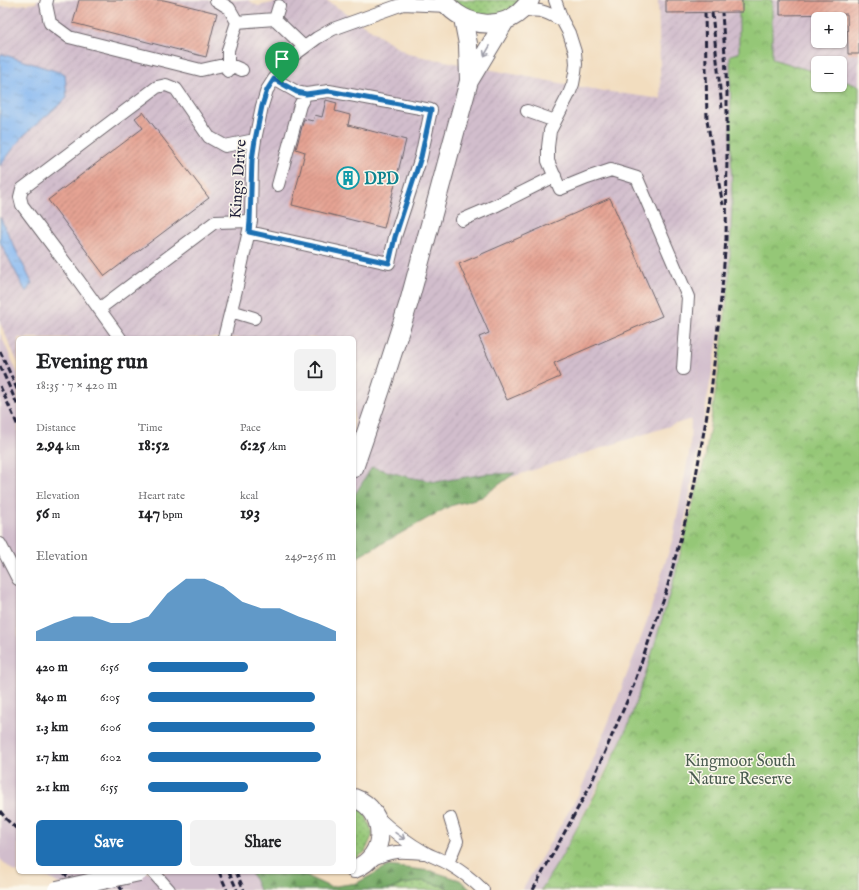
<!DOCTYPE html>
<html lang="en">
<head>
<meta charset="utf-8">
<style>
  body { margin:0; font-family:"IM FELL English",serif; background:#f2f2f2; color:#202124; height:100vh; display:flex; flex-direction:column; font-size:15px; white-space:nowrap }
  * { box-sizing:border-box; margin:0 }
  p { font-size:13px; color:#757577 }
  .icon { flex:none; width:22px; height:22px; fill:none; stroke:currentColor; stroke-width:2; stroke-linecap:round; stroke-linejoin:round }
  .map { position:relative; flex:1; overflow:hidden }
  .panel { position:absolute; left:16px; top:336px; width:340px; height:538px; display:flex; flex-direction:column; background:#fff; border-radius:6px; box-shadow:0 1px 3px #0004 }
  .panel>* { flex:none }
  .tools { position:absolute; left:811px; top:12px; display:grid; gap:8px }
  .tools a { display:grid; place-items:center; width:36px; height:36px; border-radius:6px; background:#fff; box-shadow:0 1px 3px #0004; font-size:20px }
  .pin { position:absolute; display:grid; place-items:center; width:34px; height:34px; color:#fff; margin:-41px -17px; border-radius:50% 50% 50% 0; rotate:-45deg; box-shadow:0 0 4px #0007 }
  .pin .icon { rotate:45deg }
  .round { display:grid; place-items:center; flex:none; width:42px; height:42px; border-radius:6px; background:#f2f2f2 }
  .summary { display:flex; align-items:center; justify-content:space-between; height:68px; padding:0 20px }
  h1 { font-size:22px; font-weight:700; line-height:30px }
  .figures { display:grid; grid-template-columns:repeat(3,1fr); gap:6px; height:68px; padding:4px 20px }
  .figures div { display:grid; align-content:center }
  .figures b { font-size:17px; font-weight:700 }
  .figures small { font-size:11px; font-weight:400 }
  .figures p { font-size:11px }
  .chart { height:112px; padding:8px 20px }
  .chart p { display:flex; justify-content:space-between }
  .chart svg { width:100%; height:72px; margin-top:4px; fill:#1f6fb2; opacity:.7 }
  .action { display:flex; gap:8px; margin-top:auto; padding:8px 20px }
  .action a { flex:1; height:46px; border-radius:6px; background:#1f6fb2; color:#fff; font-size:16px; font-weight:700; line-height:46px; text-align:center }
  .action a+a { background:#f2f2f2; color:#202124 }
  ul { padding:0 20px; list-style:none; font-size:13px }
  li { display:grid; grid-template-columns:64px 48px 1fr; align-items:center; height:30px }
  li i { height:10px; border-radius:5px; background:#1f6fb2 }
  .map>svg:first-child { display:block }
  .industrial { fill:url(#industrial-furrows); fill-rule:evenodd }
  .railway { fill:#d1bdcc }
  .grass { fill:url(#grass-dots); stroke:#5c7459 }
  .forest { fill:url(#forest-firs); stroke:#4d6752 }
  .park { fill:url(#park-crowns); stroke:#5c7459 }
  .water { fill:url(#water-ripples); stroke:#546c96 }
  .building { fill:url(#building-hatch) }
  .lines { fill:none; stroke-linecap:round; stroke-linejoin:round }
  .minor-casing { stroke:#6b6369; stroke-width:14 }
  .highway-casing { stroke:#6b6369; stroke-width:20 }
  .minor { stroke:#fff; stroke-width:12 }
  .highway { stroke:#fff; stroke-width:18 }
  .rail { stroke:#22223b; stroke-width:3; stroke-dasharray:6 3; stroke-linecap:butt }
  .highway-bridge-casing { stroke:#6b6369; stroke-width:20; stroke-linecap:butt }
  .highway-bridge { stroke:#fff; stroke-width:18 }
  .oneway { stroke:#9c9ca7 }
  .route-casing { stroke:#fff; stroke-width:8 }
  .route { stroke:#1f6fb2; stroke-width:5 }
  .labels { text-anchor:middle; stroke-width:3; stroke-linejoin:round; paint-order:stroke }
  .culture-label { font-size:16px; font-weight:bold; fill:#0d838f; stroke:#fbf7ec; text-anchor:start }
  .street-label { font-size:16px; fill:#22223b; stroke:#fbf7ec }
  .park-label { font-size:16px; fill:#4a5c50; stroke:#fbf7ec }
</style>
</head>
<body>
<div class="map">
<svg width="859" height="890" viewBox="0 0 859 890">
  <defs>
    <pattern id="industrial-furrows" width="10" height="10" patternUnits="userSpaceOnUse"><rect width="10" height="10" fill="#d1bdcc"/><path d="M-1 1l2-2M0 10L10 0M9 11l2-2" fill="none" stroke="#b3a2b0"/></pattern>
    <pattern id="grass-dots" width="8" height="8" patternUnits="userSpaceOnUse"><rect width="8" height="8" fill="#95c777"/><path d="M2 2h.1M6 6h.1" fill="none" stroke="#79a163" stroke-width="1.8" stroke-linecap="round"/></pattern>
    <pattern id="forest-firs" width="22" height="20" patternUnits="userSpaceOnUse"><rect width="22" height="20" fill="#78ac68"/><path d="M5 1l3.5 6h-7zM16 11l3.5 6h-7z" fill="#628c57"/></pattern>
    <pattern id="park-crowns" width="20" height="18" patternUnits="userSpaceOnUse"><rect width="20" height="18" fill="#95c777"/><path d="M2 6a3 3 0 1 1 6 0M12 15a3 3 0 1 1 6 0" fill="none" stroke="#79a163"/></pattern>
    <pattern id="water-ripples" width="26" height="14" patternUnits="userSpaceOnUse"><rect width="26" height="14" fill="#85b7f1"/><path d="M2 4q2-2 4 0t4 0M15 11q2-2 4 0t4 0" fill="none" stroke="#6c94c4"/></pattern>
    <pattern id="building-hatch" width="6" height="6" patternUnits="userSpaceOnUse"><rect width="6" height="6" fill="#e5a393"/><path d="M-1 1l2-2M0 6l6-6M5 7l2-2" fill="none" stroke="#b98479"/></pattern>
  </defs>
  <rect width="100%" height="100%" fill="#fbf7ec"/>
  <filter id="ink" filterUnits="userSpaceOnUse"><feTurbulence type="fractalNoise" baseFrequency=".025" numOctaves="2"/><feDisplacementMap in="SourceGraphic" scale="8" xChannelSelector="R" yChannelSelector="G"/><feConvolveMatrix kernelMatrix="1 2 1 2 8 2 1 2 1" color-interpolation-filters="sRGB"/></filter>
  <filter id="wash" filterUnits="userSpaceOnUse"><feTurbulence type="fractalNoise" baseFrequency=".012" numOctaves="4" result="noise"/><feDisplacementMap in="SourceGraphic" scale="16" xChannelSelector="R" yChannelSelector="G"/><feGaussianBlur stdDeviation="0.9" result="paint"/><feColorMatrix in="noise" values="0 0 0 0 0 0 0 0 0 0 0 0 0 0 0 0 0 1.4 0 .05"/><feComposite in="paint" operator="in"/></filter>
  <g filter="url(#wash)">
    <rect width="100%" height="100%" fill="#f2ddbf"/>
    <path class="industrial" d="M37 0H248L258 6 285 0H326L408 54 597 90 661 99 658 0H739V53L730 55 732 205 729 280 711 277 691 419 354 528V338H18V363L0 323V7L36 3Z
      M772 0H859V86L840 80V63H818V73L772 59ZM818 19H840V41H818Z"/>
    <path class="railway" d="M711 277 729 280 675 575 650 660 628 726 563 854 541 890H522L579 794 611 716 645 627 673 538 690 449 691 419Z
      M0 333 18 374V872H264L274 890H69L49 878 13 871 0 859Z"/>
    <path class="grass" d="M452 0H521L508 11 493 16 469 13Z
      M354 803 364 810 373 834 365 852 354 860V840L356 827 354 825Z
      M424 881 446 887 448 890H389L400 885Z"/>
    <path class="forest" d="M372 467 408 477 436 482 485 474 515 473 482 497 450 506 354 559V496Z
      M388 866 431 871 460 880 471 890H448L446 887 424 881 400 885 389 890H259L251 872H297L330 887 357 883Z"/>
    <path class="park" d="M739 0H772V59L818 73V85H840V80L859 86V890H541L563 854 598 789 628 726 650 660 675 575 686 530 705 458 719 369 729 280 732 205 730 55 739 53Z"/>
    <path class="water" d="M2 54 65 74 67 98 23 136 0 166V55Z
      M0 217 32 283 26 292 0 242Z"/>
    <g id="blocks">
      <path class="building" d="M79 0H164L217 13 206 57 73 23Z
        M666 0H742V12L666 13Z
        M780 0H859V54H848L847 14 780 15Z
        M326 100 337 103 335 111 350 115 348 125 406 140 384 228 292 205 305 152 296 149 304 119 313 121 315 115 322 117Z
        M143 112 209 198 105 276 48 200 143 128 135 118Z
        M610 198 662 316 554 363 560 377 507 400 479 337 489 333 459 264Z"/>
    </g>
  </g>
  <g filter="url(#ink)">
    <use href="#blocks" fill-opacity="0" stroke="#6b6369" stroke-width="1"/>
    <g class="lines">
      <g class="minor-casing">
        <path id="minor" d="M47 0 46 4 50 23 69 37 201 70 228 64 242 70
          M216 0 229 8 237 22 275 19
          M555 0 562 20 569 33 575 52 576 64 575 73 573 84 569 94 550 131 548 147V161L560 189 587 178 611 170 637 178 688 297 683 369
          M403 4 448 6
          M279 6 275 19 304 47
          M521 12C541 8 544 12 562 20
          M228 71V50L237 22
          M527 111 555 121
          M278 185 300 105 306 94
          M462 220 497 205 555 176
          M249 232 389 263 395 237 421 157 431 110 329 91 306 94 297 92 274 79
          M99 309 215 222 251 221
          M231 311 254 318
          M120 338 79 281 22 205 20 197 22 189 157 87 166 85 176 89 209 137 225 146 255 140
          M224 338 237 286 251 221 252 160 255 140 262 106 267 90 274 79 294 55 317 38 333 29 403 4 408 0
          M0 544 18 579
          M376 816C391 830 408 843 426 853 433 857 441 859 449 864 461 871 473 880 483 890
          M369 861C377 857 387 853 396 852 406 851 415 853 425 853
          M448 863 457 841 450 818
          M153 872 169 890"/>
      </g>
      <g class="highway-casing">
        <path id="highway" d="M443 0C465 30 509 33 530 0
          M469 81 505 21
          M354 468 381 389 409 302 469 81 468 44 463 18
          M354 798C388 810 388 857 354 869"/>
      </g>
      <use href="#minor" class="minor"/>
      <use href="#highway" class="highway"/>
      <path class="rail" d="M705 13 707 121 723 205
        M712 13 713 22 722 108
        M0 351 18 391
        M0 366 18 406
        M0 386 18 426
        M0 811 7 820 18 830
        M63 872 83 890
        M109 872 122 890
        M219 872 227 890
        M229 872 237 890
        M236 872 244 890
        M533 890 590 786 631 692 666 592 693 492 711 392 722 289 726 239 727 153V91L725 55 722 13"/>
      <g class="highway-bridge-casing">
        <path id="highway-bridge" d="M57 890 139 872"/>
      </g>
      <use href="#highway-bridge" class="highway-bridge"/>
    </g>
    <defs><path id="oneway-shaft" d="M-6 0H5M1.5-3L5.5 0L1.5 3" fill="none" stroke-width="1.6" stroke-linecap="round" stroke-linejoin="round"/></defs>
    <g class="oneway">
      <use href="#oneway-shaft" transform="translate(487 51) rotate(120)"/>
      <use href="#oneway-shaft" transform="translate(400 836) rotate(35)"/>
    </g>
  </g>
  <g class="lines" filter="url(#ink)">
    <g class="route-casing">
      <path id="route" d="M274 79 297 92 306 94 329 91 431 110 421 157 395 237 389 263 249 232 250 221 252 160 255 140 262 106 267 90Z"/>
    </g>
    <use href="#route" class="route"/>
  </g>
  <defs>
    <g id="building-ring" transform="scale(1.15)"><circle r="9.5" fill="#fbf7ec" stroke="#0f9aa8" stroke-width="1.5"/><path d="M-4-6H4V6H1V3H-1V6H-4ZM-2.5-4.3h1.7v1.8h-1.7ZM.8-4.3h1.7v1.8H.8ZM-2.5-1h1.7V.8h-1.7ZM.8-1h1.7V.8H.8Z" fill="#0f9aa8"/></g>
  </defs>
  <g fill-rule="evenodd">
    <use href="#building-ring" x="348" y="178"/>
  </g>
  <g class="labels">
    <g class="culture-label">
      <text x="364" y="184">DPD</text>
    </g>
    <g class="street-label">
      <text transform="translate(237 179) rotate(-86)" y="6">Kings Drive</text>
    </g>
    <g class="park-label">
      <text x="740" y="766">Kingmoor South<tspan x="740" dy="18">Nature Reserve</tspan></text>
    </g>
  </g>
</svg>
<div class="tools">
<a>+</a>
<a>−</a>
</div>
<div class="pin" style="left:282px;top:83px;background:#1e9e55"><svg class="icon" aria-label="arrive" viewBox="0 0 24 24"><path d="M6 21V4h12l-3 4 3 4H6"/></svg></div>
<section class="panel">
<div class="summary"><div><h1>Evening run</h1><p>18:35 · 7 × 420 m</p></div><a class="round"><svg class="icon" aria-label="share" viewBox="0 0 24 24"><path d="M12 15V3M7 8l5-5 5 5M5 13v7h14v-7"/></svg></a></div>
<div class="figures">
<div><p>Distance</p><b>2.94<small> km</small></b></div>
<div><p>Time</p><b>18:52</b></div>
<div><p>Pace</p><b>6:25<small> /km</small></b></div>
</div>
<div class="figures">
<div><p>Elevation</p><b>56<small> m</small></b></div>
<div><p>Heart rate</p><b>147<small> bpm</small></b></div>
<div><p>kcal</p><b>193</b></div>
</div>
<div class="chart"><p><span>Elevation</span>249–256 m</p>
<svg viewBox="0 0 160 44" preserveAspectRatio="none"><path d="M0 44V38L10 33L20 29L30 29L40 33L50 33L60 29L70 15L80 6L90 6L100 11L110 20L120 24L130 24L140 29L150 33L160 38V44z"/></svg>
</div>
<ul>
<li><b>420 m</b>6:56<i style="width:53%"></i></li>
<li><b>840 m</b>6:05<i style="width:89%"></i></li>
<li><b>1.3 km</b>6:06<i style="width:89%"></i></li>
<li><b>1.7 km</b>6:02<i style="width:92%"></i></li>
<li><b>2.1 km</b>6:55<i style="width:53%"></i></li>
</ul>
<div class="action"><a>Save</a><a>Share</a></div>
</section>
</div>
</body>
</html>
